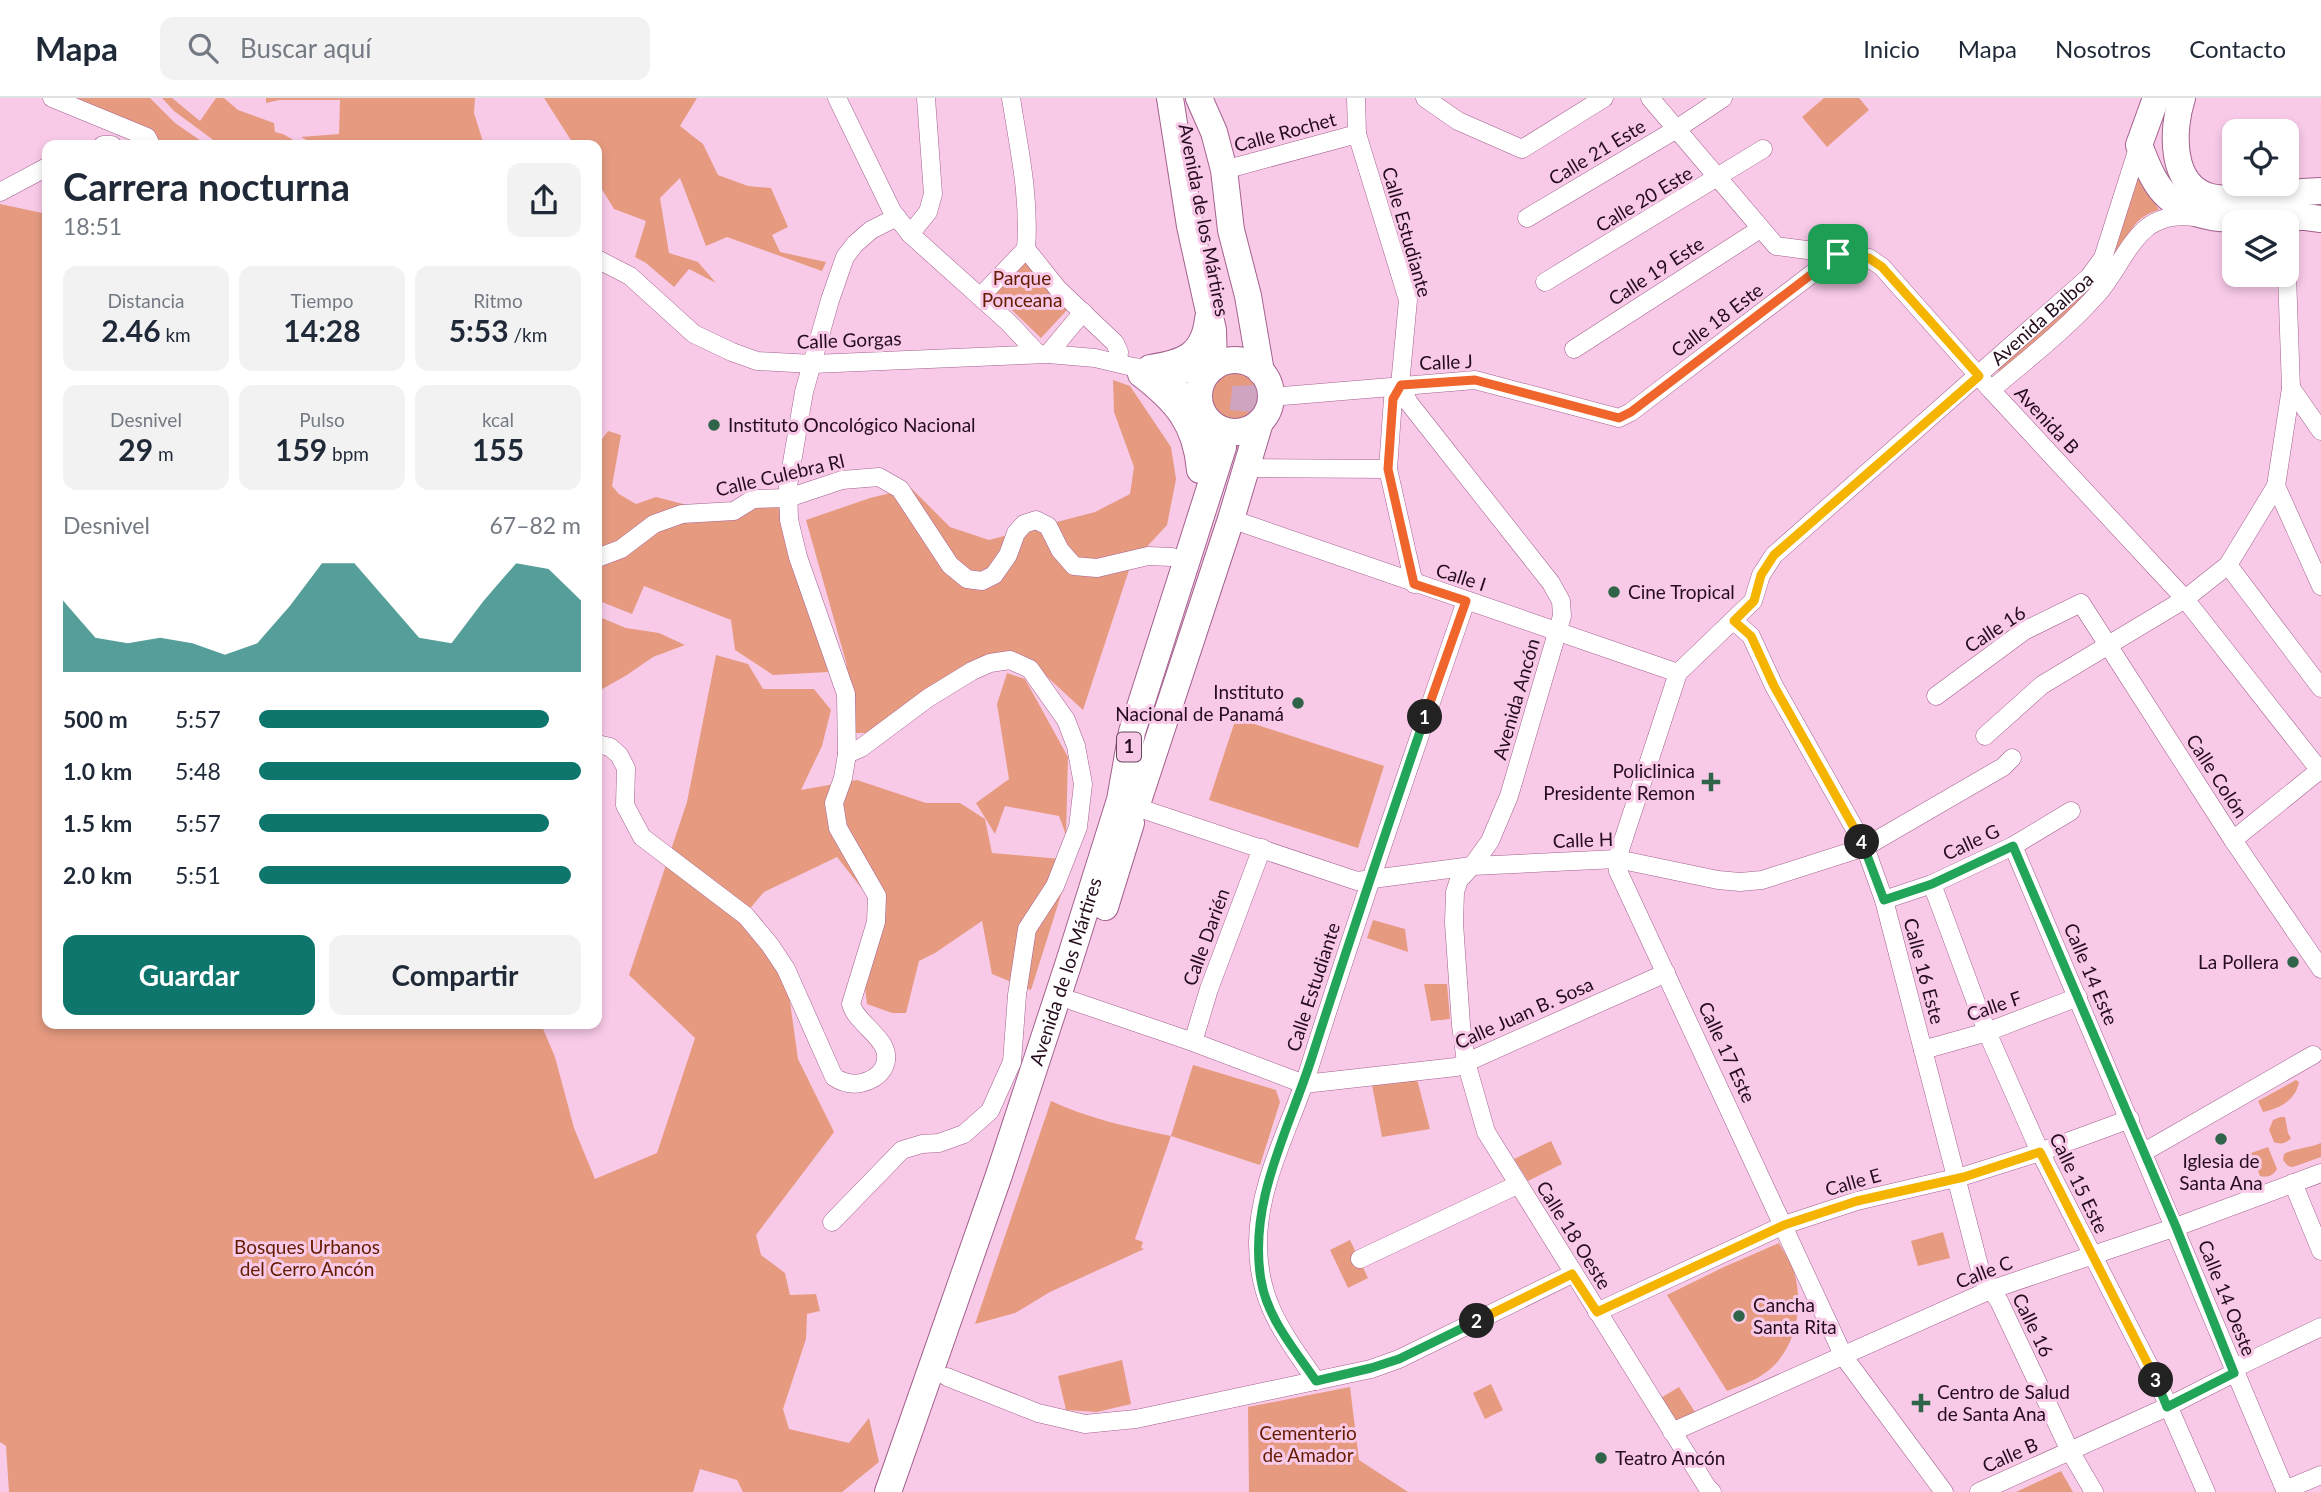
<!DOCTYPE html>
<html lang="es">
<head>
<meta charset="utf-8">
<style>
  body { margin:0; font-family:Lato,sans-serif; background:#f2f2f3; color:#1f2937; height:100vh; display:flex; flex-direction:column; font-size:26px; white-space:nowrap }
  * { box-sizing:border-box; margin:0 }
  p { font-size:23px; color:#747a83 }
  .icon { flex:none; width:38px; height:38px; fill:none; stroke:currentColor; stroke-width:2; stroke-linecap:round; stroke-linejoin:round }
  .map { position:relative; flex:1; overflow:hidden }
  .panel { position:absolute; left:42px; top:42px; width:560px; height:889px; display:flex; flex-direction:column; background:#fff; border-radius:14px; box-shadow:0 4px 10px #0003 }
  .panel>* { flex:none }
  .fabs { position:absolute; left:2222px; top:21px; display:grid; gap:14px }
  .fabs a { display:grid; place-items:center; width:77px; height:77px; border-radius:14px; background:#fff; box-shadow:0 4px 10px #0003; font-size:35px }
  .pin { position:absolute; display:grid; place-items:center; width:60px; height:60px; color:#fff; margin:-30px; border-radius:14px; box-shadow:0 4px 10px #0006 }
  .km { position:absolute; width:35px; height:35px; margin:-18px; border-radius:50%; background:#222; color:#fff; font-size:19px; line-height:35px; text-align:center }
  .round { display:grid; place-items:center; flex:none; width:74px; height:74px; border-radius:14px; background:#f2f2f3 }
  .summary { display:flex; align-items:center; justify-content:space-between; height:119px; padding:0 21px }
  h1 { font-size:38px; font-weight:700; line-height:52px }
  .figures { display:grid; grid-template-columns:repeat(3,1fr); gap:10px; height:119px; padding:7px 21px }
  .figures div { display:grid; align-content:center; border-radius:14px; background:#f2f2f3; text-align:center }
  .figures b { font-size:30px; font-weight:700 }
  .figures small { font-size:19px; font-weight:400 }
  .figures p { font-size:19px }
  .chart { height:196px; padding:14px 21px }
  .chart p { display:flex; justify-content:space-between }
  .chart svg { width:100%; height:126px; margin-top:7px; fill:#0f766e; opacity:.7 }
  .cta { display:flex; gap:14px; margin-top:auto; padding:14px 21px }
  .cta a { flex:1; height:80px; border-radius:14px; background:#0f766e; color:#fff; font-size:28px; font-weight:700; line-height:80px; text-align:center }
  .cta a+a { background:#f2f2f3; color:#1f2937 }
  ul { padding:0 21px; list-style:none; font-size:23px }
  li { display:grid; grid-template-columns:112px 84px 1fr; align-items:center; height:52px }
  li i { height:18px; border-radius:9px; background:#0f766e }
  header { display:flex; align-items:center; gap:42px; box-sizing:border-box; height:98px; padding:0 35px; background:#fff; border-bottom:2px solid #e0e1e3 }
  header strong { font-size:33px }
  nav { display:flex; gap:38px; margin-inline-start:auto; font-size:24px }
  .search { width:490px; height:63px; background:#f2f2f3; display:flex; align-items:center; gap:18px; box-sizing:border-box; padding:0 24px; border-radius:14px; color:#747a83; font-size:26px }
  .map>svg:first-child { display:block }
  .green { fill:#e69b81 }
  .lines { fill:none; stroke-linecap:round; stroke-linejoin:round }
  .highway-tunnel { stroke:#cea4c0; stroke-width:26; stroke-dasharray:26 13; stroke-linecap:butt }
  .minor-casing { stroke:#a4608e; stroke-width:19 }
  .highway-casing { stroke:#a4608e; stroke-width:28 }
  .minor { stroke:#fff; stroke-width:18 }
  .highway { stroke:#fff; stroke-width:26 }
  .split-1-casing { stroke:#fff; stroke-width:14 }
  .split-2-casing { stroke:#fff; stroke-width:14 }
  .split-3-casing { stroke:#fff; stroke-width:14 }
  .split-4-casing { stroke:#fff; stroke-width:14 }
  .split-5-casing { stroke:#fff; stroke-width:14 }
  .split-1 { stroke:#f0652b; stroke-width:9 }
  .split-2 { stroke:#22a559; stroke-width:9 }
  .split-3 { stroke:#f5b400; stroke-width:9 }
  .split-4 { stroke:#22a559; stroke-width:9 }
  .split-5 { stroke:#f5b400; stroke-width:9 }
  .poi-dot { fill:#2f6449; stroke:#f8cae8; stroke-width:2.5 }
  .labels { text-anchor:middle; stroke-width:6; stroke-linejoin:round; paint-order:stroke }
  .shield { fill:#f8cae8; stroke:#65455b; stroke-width:2 }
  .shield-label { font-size:18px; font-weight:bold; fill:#260c1f }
  .street-label { font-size:19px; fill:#260c1f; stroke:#f8cae8 }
  .park-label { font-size:19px; fill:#631c00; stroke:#f8cae8 }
  .poi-label { font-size:19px; fill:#260c1f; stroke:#f8cae8; text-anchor:start }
</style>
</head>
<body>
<header>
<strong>Mapa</strong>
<div class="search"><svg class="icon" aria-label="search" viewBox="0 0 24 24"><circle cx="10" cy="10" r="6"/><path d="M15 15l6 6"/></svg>Buscar aquí</div>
<nav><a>Inicio</a><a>Mapa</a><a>Nosotros</a><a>Contacto</a></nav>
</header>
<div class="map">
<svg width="2321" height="1394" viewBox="0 0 2321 1394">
  <rect width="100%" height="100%" fill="#f8cae8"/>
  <path class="green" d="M73 0H150L175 25 207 47H163L151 38Z
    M162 0H172L200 23 216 0H224L238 12 274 25 275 34 283 36 302 47H220L174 13Z
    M266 0H475L474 15 484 47H316L301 39 339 36 340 2H279L266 5Z
    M544 0H697L680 28 703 46 718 77 748 88 771 90 788 129 772 137 780 154 826 164 822 173 727 139 706 148 680 80 660 100 669 155 698 164 716 185 689 171 674 189 646 165 635 159 646 123 614 111 597 83V47H574Z
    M1824 0H1859L1869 12 1827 49 1802 19Z
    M2139 76 2159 112C2122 122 2132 151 2106 164Z
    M0 106 47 116V926H541L555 959 574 1030 595 1081 657 1055 695 940 629 877 687 704 716 557 748 566 763 591H814L831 612 822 648 801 692 857 682 926 705H960L985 721 992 755 1072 762 1031 892 992 876 982 823 935 855 919 863 906 915H892L867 906 862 866 877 810 837 759 764 794 741 821 786 875 798 961 834 1034 756 1137 761 1157 785 1175 790 1197 816 1196 820 1213 807 1216 806 1241 783 1311 789 1331 849 1345 869 1320 879 1364 842 1394H743L737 1382 700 1371 693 1394H9L6 1348 0 1344Z
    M1022 158 1067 212 1041 240 992 193Z
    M2084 194 2086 198 2044 238 1999 275 1998 271Z
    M1208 298a27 27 0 1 1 54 0a27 27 0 1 1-54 0Z
    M1113 282 1130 288 1171 349 1176 381 1167 427 1131 466 1083 612 1030 563 999 554 970 568 871 635H855L846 564 806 422 870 400 911 390 950 429 989 442 1095 414 1130 396 1134 369 1114 314Z
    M608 333 621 337 612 388 619 396 636 406 656 399 726 417 780 405 828 574 773 577 735 552 731 522 644 488 632 516 597 502V348Z
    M597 518 626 530 659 535 685 547 653 559 627 577 597 594Z
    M1007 575 1025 581 1068 659 1066 737 1059 718 1005 708 995 736 976 705 1009 681 997 606Z
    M1236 620 1384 668 1358 750 1209 702Z
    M1373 822 1405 831 1408 854 1367 840Z
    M1424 886H1447L1450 921 1431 923Z
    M1193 967 1276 992 1280 1004 1260 1067 1171 1038 1135 1141 1143 1144 1141 1150 1144 1151 1050 1194 1015 1215 975 1226 1051 1003C1089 1021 1129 1029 1171 1038Z
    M1417 981 1430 1031 1382 1039 1372 987Z
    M2296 982 2299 984C2296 1002 2280 1010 2263 1014L2258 1003Z
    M2280 1019H2285L2288 1035 2291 1040C2287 1045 2281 1047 2274 1044L2269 1032 2273 1022Z
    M1551 1043 1562 1066 1528 1083 1514 1061Z
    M2321 1045V1059L2293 1069 2288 1068 2283 1062 2284 1056C2291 1051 2310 1050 2321 1045Z
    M2268 1049 2277 1071C2273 1078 2267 1080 2260 1078L2251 1055Z
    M1943 1134 1950 1160 1918 1168 1911 1143Z
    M1350 1142 1368 1180 1348 1190 1330 1152Z
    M1779 1145C1784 1154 1791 1164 1794 1174 1805 1209 1795 1257 1762 1277 1752 1284 1739 1288 1727 1293L1667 1197 1724 1169Z
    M1122 1262 1131 1306 1097 1314 1066 1312 1058 1278Z
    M1491 1286 1503 1312 1485 1321 1473 1295Z
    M1350 1289 1359 1362 1408 1394H1249L1248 1309Z
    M1679 1289 1695 1314 1679 1324 1672 1322 1659 1301Z
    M2061 1373 2073 1394H2016Z"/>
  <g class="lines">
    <path class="highway-tunnel" d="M1238 352 1245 294 1242 245"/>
    <g class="minor-casing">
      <g id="minor">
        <path d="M52 0 147 39 151 47"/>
        <path d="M837 0 892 113 910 136 1008 224 1038 256"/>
        <path d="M1356 0 1357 36 1408 202 1400 287 1393 301 1388 371 1414 486"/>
        <path d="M1425 0 1458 23 1522 51 1604 0"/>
        <path d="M1650 0 1776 148 1869 160 1882 169 1991 292 2185 501 2321 674"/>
        <path d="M103 47H112"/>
        <path d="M1224 72 1357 36"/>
        <path d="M0 94 47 69"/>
        <path d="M1527 120 1675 32 1723 0"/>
        <path d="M910 136 928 114 933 96 926 0"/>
        <path d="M1026 151 1058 191 1115 245 1119 254 1118 264"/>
        <path d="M597 161 630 178 694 236 732 254 757 263 813 266 1048 256 1095 260 1133 269 1205 277"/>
        <path d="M1545 184 1763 51"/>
        <path d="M980 199 1026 151C1030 99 1019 51 1011 0"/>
        <path d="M1574 251 1760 131"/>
        <path d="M1048 256 1083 214"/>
        <path d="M1151 279 1173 286 1199 303"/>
        <path d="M1400 287 1409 305 1551 485 1561 503 1562 518 1509 698 1490 743 1472 768 1459 782 1455 794 1454 825 1461 927 1466 964 1486 1034 1707 1389 1712 1394"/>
        <path d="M2291 290 2321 333"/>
        <path d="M1991 292C2029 260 2068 230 2100 193 2117 173 2128 144 2149 128 2164 118 2179 117 2196 119"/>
        <path d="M1271 299 1475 282 1619 320 1631 314 1838 156"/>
        <path d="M1248 370 1388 371"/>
        <path d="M2276 388 2321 488"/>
        <path d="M1231 421 1678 575"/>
        <path d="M597 460 621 451 654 426 682 416 734 413 753 401 788 400 842 382 879 379 900 391 950 467 967 481 982 483 994 477 1008 457 1016 435 1024 426 1036 422 1048 428 1060 452 1074 468 1097 470 1148 458 1172 459"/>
        <path d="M2228 467 2321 590"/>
        <path d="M1734 523 1751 538 1774 588 1865 749 1884 802 1982 1179 1999 1203 2070 1353 2094 1394"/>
        <path d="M1936 598 2024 533 2081 505 2233 742 2321 871"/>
        <path d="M1985 638 2042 587 2185 501 2228 467 2276 388 2291 290 2287 177"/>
        <path d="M597 646 610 649 619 657 626 670 625 707 642 739 746 818 770 847 786 871 834 979C843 985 851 987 861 985 870 983 878 979 883 971 898 943 857 929 851 906L876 824 877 798 838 730 834 705 843 680 847 656 846 596 798 459 789 422 788 388 804 294 830 202 845 159 855 146 871 132 897 119"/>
        <path d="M1136 709 1357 783 1472 768 1617 761 1718 782 1740 784 1762 782 1865 749 2003 669 2012 660"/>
        <path d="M2233 742 2321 671"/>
        <path d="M2013 748 2286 1394"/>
        <path d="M1932 786 1987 934 2040 1054 2160 1289 2206 1394"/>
        <path d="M1884 802 1932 786 2013 748 2071 713"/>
        <path d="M1073 903 1193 944 1304 986 1456 969 1666 875"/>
        <path d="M1193 944 1209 891 1262 750"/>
        <path d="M1923 952 1987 934 2078 899"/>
        <path d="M2144 1054 2313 957"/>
        <path d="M2293 1085 2321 1153"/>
        <path d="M832 1124 902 1052 922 1046 939 1045 964 1036 990 1013 1012 964 1017 897 1027 831 1055 788 1078 729 1083 686 1076 648 1066 622 1030 571 1010 562 990 565 972 573 928 600 861 650 847 656"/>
        <path d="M1360 1161 1517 1087"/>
        <path d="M1597 1214 1784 1127 1857 1103 1964 1078 2040 1054 2130 1021"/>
        <path d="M947 1279 1038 1315 1085 1326 1136 1321 1371 1271 1399 1261 1572 1176"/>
        <path d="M1316 1283C1284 1236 1258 1205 1258 1145 1258 1086 1290 1029 1308 974 1358 816 1412 659 1466 503"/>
        <path d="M1672 1334 1990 1192 2176 1129 2321 1075"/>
        <path d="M2285 1392 2321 1377"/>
        <path id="s1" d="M1944 1394 1844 1259 1618 773 1617 761 1678 575 1753 503 1761 477 1774 457 2089 179 2103 160 2139 47"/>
        <path d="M1979 1394 2167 1309 2234 1275 2239 1268 2321 1229"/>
      </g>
    </g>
    <g class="highway-casing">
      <g id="highway">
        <path d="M1170 0 1190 128 1213 232 1214 269"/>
        <path d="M1199 0 1214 34 1224 72 1231 132 1248 198 1261 274"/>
        <path d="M2156 0 2139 47C2146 64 2152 82 2164 95 2199 133 2260 118 2306 119L2321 121"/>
        <path d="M2182 0C2172 31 2169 89 2211 99 2227 103 2245 99 2261 97 2281 95 2301 94 2321 93"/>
        <circle cx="1235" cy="298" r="36"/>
        <path d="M1150 270C1183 265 1204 258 1208 221"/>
        <path d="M1141 276C1176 303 1196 325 1200 372"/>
        <path d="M1203 369 1213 327"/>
        <path d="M1136 709 1231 421 1260 324"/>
        <path d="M1105 809 1131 725"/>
        <path id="s2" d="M888 1394 999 1077 1068 867 1120 702 1132 634 1223 349"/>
      </g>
    </g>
    <use href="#minor" class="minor"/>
    <use href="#highway" class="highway"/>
  </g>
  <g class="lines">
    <g class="split-1-casing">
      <path id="split-1" d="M1425 619 1466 503 1414 486 1388 371 1393 301 1401 287 1475 282 1619 320 1631 314 1838 156"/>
    </g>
    <g class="split-2-casing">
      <path id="split-2" d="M1425 619C1386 733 1348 847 1311 962 1288 1033 1248 1105 1261 1182 1267 1220 1295 1252 1316 1283L1371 1270 1399 1261 1477 1223"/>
    </g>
    <g class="split-3-casing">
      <path id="split-3" d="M1477 1223 1572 1176 1597 1214 1784 1127 1857 1103 1964 1079 2040 1054 2156 1282"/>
    </g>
    <g class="split-4-casing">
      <path id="split-4" d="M1862 744 1884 802 1932 786 2013 748 2176 1129 2234 1275 2167 1309 2156 1282"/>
    </g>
    <g class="split-5-casing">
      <path id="split-5" d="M1838 156 1869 160 1882 169 1979 278 1774 457 1761 477 1754 503 1734 523 1751 538 1774 588 1862 744"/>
    </g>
    <use href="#split-1" class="split-1"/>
    <use href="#split-2" class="split-2"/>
    <use href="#split-3" class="split-3"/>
    <use href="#split-4" class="split-4"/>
    <use href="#split-5" class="split-5"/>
  </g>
  <g class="poi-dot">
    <circle cx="714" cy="327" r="7"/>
    <circle cx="1614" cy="494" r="7"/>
    <circle cx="1298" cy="605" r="7"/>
    <path d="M1707.5 673.5h7v7h7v7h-7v7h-7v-7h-7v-7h7z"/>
    <circle cx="2293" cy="864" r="7"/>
    <circle cx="2221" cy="1041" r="7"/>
    <circle cx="1739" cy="1218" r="7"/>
    <path d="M1917.5 1294.5h7v7h7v7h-7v7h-7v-7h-7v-7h7z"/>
    <circle cx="1601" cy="1360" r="7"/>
  </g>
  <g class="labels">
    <rect class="shield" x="1117" y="634.5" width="24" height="29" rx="5"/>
    <g class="shield-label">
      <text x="1129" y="655">1</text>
    </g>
    <g class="street-label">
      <text transform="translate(1285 34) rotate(-15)" y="7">Calle Rochet</text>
      <text transform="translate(1597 54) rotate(-31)" y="7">Calle 21 Este</text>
      <text transform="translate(1644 101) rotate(-31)" y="7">Calle 20 Este</text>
      <text transform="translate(1204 122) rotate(79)" y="7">Avenida de los Mártires</text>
      <text transform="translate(1407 134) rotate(74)" y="7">Calle Estudiante</text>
      <text transform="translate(1656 173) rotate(-33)" y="7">Calle 19 Este</text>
      <text dy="7" stroke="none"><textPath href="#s1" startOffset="1424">Avenida Balboa</textPath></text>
      <text transform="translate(1717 222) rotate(-37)" y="7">Calle 18 Este</text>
      <text transform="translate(849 242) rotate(-2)" y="7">Calle Gorgas</text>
      <text transform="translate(1446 264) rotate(-2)" y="7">Calle J</text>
      <text transform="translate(2047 322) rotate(47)" y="7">Avenida B</text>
      <text transform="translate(780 377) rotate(-13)" y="7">Calle Culebra Rl</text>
      <text transform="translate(1461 479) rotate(18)" y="7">Calle I</text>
      <text transform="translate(1995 531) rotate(-33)" y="7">Calle 16</text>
      <text transform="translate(1516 601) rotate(-74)" y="7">Avenida Ancón</text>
      <text transform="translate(2217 678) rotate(57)" y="7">Calle Colón</text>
      <text transform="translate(1583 742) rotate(-2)" y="7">Calle H</text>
      <text transform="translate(1971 744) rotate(-25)" y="7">Calle G</text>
      <text transform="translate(1206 839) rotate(-70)" y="7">Calle Darién</text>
      <text transform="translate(1924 873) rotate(75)" y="7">Calle 16 Este</text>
      <text dy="7" stroke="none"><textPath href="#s2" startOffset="550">Avenida de los Mártires</textPath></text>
      <text transform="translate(2091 876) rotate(67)" y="7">Calle 14 Este</text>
      <text transform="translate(1313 889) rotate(-72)" y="7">Calle Estudiante</text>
      <text transform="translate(1994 908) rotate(-19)" y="7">Calle F</text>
      <text transform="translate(1524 915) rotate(-24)" y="7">Calle Juan B. Sosa</text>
      <text transform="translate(1727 954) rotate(65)" y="7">Calle 17 Este</text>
      <text transform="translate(1853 1084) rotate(-16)" y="7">Calle E</text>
      <text transform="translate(2079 1085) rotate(64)" y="7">Calle 15 Este</text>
      <text transform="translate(1574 1137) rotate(58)" y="7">Calle 18 Oeste</text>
      <text transform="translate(1984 1174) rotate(-21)" y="7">Calle C</text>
      <text transform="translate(2227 1200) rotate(68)" y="7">Calle 14 Oeste</text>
      <text transform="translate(2033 1227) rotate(64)" y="7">Calle 16</text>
      <text transform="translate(2010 1357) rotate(-24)" y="7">Calle B</text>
    </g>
    <g class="park-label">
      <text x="1022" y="187">Parque<tspan x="1022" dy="22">Ponceana</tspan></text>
      <text x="307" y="1156">Bosques Urbanos<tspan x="307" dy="22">del Cerro Ancón</tspan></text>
      <text x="1308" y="1342">Cementerio<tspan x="1308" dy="22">de Amador</tspan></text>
    </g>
    <g class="poi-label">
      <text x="728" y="334">Instituto Oncológico Nacional</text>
      <text x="1628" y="501">Cine Tropical</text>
      <text x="1284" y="601" text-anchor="end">Instituto<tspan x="1284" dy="22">Nacional de Panamá</tspan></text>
      <text x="1695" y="680" text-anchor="end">Policlinica<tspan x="1695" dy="22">Presidente Remon</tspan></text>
      <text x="2279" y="871" text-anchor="end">La Pollera</text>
      <text x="2221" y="1070" text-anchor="middle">Iglesia de<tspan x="2221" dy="22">Santa Ana</tspan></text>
      <text x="1753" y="1214">Cancha<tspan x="1753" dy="22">Santa Rita</tspan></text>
      <text x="1937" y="1301">Centro de Salud<tspan x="1937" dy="22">de Santa Ana</tspan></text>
      <text x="1615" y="1367">Teatro Ancón</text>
    </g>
  </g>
</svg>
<div class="fabs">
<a><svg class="icon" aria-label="locate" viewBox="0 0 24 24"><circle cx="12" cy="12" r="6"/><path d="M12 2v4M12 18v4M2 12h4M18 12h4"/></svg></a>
<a><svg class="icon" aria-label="layers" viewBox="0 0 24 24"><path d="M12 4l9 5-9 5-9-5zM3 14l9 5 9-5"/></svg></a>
</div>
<div class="pin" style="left:1838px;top:156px;background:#1e9e55"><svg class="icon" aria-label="arrive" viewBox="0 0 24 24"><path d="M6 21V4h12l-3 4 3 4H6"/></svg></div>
<b class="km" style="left:1425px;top:619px">1</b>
<b class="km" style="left:1477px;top:1223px">2</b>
<b class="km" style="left:2156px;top:1282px">3</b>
<b class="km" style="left:1862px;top:744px">4</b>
<section class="panel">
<div class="summary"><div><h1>Carrera nocturna</h1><p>18:51</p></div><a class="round"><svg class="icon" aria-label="share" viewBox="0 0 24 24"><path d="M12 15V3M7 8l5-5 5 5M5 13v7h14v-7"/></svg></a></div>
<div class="figures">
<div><p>Distancia</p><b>2.46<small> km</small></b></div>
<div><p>Tiempo</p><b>14:28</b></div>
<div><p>Ritmo</p><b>5:53<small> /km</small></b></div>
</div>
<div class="figures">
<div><p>Desnivel</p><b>29<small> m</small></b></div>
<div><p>Pulso</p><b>159<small> bpm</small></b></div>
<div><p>kcal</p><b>155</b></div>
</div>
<div class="chart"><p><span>Desnivel</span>67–82 m</p>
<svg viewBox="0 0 160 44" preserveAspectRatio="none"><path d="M0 44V19L10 32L20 34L30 32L40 34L50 38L60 34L70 21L80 6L90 6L100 19L110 32L120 34L130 19L140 6L150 8L160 19V44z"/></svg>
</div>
<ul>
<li><b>500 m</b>5:57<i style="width:90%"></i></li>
<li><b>1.0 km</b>5:48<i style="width:100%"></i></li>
<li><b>1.5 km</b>5:57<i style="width:90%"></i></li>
<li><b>2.0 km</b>5:51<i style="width:97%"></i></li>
</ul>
<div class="cta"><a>Guardar</a><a>Compartir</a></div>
</section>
</div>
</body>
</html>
